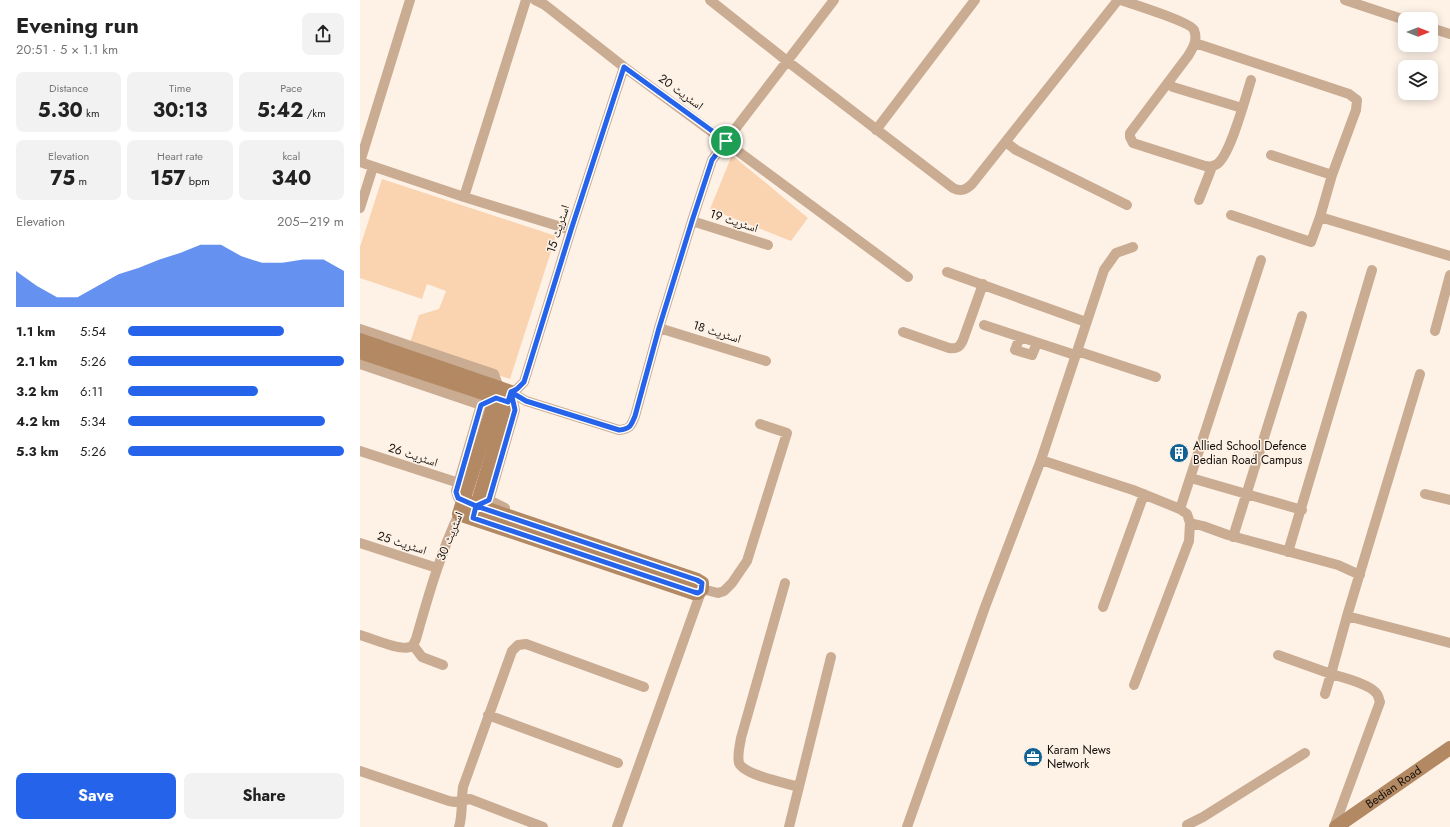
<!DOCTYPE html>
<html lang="en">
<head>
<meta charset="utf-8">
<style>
  body { margin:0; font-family:Jost,"Noto Naskh Arabic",sans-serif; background:#f2f2f2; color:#222; height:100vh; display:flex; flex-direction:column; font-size:15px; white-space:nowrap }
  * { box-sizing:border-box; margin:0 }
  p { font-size:13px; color:#767676 }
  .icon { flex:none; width:22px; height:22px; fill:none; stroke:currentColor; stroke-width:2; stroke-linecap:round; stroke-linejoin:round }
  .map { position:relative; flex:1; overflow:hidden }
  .drawer { display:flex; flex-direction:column; background:#fff; width:360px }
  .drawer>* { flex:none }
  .needle { width:26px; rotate:90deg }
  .fabs { position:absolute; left:1038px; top:12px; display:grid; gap:8px }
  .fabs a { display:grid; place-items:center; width:40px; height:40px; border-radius:8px; background:#fff; box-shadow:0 2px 10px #0003; font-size:20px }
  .pin { position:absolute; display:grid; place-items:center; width:34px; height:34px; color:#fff; margin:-17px; border:2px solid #fff; border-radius:50%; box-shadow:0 1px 4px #0007 }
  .round { display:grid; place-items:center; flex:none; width:42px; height:42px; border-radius:8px; background:#f2f2f2 }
  .headline { display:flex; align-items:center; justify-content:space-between; height:68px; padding:0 16px }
  h1 { font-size:22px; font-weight:700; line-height:30px }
  .metrics { display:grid; grid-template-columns:repeat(3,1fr); gap:6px; height:68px; padding:4px 16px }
  .metrics div { display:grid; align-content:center; border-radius:8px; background:#f2f2f2; text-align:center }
  .metrics b { font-size:20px; font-weight:700 }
  .metrics small { font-size:11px; font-weight:400 }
  .metrics p { font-size:11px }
  .chart { height:112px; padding:8px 16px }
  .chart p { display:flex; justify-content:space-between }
  .chart svg { width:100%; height:72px; margin-top:4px; fill:#2563eb; opacity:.7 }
  .button { display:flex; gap:8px; margin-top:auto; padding:8px 16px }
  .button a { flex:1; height:46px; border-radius:8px; background:#2563eb; color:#fff; font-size:16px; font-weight:700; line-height:46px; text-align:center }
  .button a+a { background:#f2f2f2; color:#222 }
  ul { padding:0 16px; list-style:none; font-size:13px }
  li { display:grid; grid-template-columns:64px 48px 1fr; align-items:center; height:30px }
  li i { height:10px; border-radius:5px; background:#2563eb }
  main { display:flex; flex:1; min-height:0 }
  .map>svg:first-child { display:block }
  .green { fill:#fad3b1 }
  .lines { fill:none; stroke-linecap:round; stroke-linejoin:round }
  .street { stroke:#caac93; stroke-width:10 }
  .secondary { stroke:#b38963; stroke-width:14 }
  .route-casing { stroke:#fff; stroke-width:8 }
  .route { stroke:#2563eb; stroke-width:5 }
  .labels { text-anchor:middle; stroke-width:3; stroke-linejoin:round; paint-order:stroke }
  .street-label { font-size:12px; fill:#140f0a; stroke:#fef2e7 }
  .poi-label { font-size:12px; fill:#140f0a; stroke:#fef2e7; text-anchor:start }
</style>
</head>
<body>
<main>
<section class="drawer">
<div class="headline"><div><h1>Evening run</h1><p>20:51 · 5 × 1.1 km</p></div><a class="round"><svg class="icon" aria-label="share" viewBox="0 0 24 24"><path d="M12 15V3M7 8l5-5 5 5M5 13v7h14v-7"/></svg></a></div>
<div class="metrics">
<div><p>Distance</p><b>5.30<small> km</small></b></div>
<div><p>Time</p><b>30:13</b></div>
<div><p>Pace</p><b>5:42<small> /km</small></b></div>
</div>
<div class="metrics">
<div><p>Elevation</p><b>75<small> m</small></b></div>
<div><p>Heart rate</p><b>157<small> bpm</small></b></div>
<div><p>kcal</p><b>340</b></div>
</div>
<div class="chart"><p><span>Elevation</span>205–219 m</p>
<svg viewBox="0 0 160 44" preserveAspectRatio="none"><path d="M0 44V22L10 31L20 38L30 38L40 31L50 24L60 20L70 15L80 11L90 6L100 6L110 13L120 17L130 17L140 15L150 15L160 22V44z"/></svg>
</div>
<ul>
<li><b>1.1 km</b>5:54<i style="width:72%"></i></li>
<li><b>2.1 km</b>5:26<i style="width:100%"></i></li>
<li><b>3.2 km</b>6:11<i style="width:60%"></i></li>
<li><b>4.2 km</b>5:34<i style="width:91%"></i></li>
<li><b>5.3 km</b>5:26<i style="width:100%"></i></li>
</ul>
<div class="button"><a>Save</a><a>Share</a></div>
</section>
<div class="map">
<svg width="1090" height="827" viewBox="0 0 1090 827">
  <rect width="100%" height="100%" fill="#fef2e7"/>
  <path class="green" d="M372 155 448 218 431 241 350 209Z
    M22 179 196 236 150 379 49 346 59 315 79 309 86 291 67 284 62 299 0 278V247Z"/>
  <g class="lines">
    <path class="street" d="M175 0 185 5 264 67 548 277
      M350 0 427 61 593 188C601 192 606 190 612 184L758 0
      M761 0C772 4 831 22 834 30 838 40 833 48 828 56L770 133V137L773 143 845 166C850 167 853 167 857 164 870 156 886 96 891 80
      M985 0 1045 20
      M1071 28 1090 34
      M835 43 989 94 997 100 996 110 972 175 960 217 951 242 871 215
      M808 83 813 87 882 108
      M516 130 615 0
      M646 142 656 150 767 205
      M911 155 972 175
      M0 162 104 197 211 230
      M0 162 50 0
      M104 197 166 0
      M839 200 852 167
      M0 208 13 167
      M960 217 1090 256
      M332 221 408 245
      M587 272 726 322
      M624 325 715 355
      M299 328 406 361
      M0 329 134 374 139 388
      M1075 331 1090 275
      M543 332 589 348C597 349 600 347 603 340L623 284
      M660 337 655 350 672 355 677 343
      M717 351 796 377
      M0 364 121 405 136 398
      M151 392 166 401 259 430C270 429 271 426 275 416L299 328 332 221 352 160 366 141 474 0
      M151 392 157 389 164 382 211 230 264 67
      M0 451 99 483
      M681 460 773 490 820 509 827 514 830 523 843 526 868 535 978 565 1000 575
      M831 478 942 510
      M1065 494 1090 500
      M129 500 145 508
      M104 501 98 498 96 491 121 405
      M116 506 129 500 155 410 151 394
      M820 509 901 260
      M873 537 942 316
      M0 543 77 568
      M928 552 1012 270
      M425 583 381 738C380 745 377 755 379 763 384 775 426 783 439 787
      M743 607 784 494
      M987 616 1060 374
      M0 635C11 638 40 651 50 647 53 646 54 643 56 639 68 597 80 554 99 514
      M53 645 62 657 83 665
      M918 655 971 674 965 694
      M774 685 829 541 830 523
      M128 715 258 763
      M0 771 89 801 95 802 110 799 183 827
      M99 827C103 814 101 801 103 787L152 651 158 645 166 644 284 687
      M257 827 342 589 358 593 364 591 372 583 387 561 427 433 400 424
      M429 827 471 657
      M547 827 625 607 681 460 744 270 756 253 773 247
      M828 827 827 825 843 817 945 753
      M974 827 1020 702C1019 700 1019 698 1018 696 1014 685 982 677 971 674L987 616 1090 643"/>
    <g class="secondary">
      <path d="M0 340 151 392 114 515"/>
      <path d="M0 352 144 400"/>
      <path d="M104 501 337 580 342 583V589L338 593H334L99 514 139 388"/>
      <path id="s1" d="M976 827 1090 748"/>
    </g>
  </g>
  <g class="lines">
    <g class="route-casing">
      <path id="route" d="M366 141 352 160 332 221 299 328 275 416C271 426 270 429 259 430L166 401 151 392 148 402 136 398 121 405 96 492 98 498 116 506 113 518 334 592 338 593 341 591 342 583 337 580 116 506 129 500 155 410 151 392 157 389 164 382 211 230 264 67 366 141"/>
    </g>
    <use href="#route" class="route"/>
  </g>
  <defs>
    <g id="building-disc" transform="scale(1)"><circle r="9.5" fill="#0f6293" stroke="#fef2e7"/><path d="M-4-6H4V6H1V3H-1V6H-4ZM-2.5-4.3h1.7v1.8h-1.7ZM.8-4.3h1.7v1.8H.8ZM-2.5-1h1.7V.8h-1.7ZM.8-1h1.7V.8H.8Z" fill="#fff"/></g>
    <g id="office-disc" transform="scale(1)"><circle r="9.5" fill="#0f6293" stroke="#fef2e7"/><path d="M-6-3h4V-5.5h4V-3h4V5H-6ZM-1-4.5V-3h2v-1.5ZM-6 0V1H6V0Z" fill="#fff"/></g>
  </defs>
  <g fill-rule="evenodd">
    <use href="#building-disc" x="819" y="453"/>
    <use href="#office-disc" x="673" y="757"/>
  </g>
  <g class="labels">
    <g class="street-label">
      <text transform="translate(321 92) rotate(36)" y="4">اسٹریٹ 20</text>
      <text transform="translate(374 221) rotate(18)" y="4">اسٹریٹ 19</text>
      <text transform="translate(198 229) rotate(-72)" y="4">اسٹریٹ 15</text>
      <text transform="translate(357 332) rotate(17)" y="4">اسٹریٹ 18</text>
      <text transform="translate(53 455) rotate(18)" y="4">اسٹریٹ 26</text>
      <text transform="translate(90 536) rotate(-68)" y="4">اسٹریٹ 30</text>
      <text transform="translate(42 543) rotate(18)" y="4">اسٹریٹ 25</text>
      <text dy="4" stroke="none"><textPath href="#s1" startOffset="70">Bedian Road</textPath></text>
    </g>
    <g class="poi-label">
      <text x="833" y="450">Allied School Defence<tspan x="833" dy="14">Bedian Road Campus</tspan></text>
      <text x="687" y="754">Karam News<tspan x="687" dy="14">Network</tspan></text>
    </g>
  </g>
</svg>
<div class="fabs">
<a><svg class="needle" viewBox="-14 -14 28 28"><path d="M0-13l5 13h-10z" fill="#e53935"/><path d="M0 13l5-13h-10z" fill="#767676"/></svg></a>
<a><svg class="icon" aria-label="layers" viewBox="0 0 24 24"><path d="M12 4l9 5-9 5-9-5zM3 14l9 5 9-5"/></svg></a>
</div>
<div class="pin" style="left:366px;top:141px;background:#1e9e55"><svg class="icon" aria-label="arrive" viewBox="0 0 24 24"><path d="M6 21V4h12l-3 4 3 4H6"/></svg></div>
</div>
</main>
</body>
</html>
